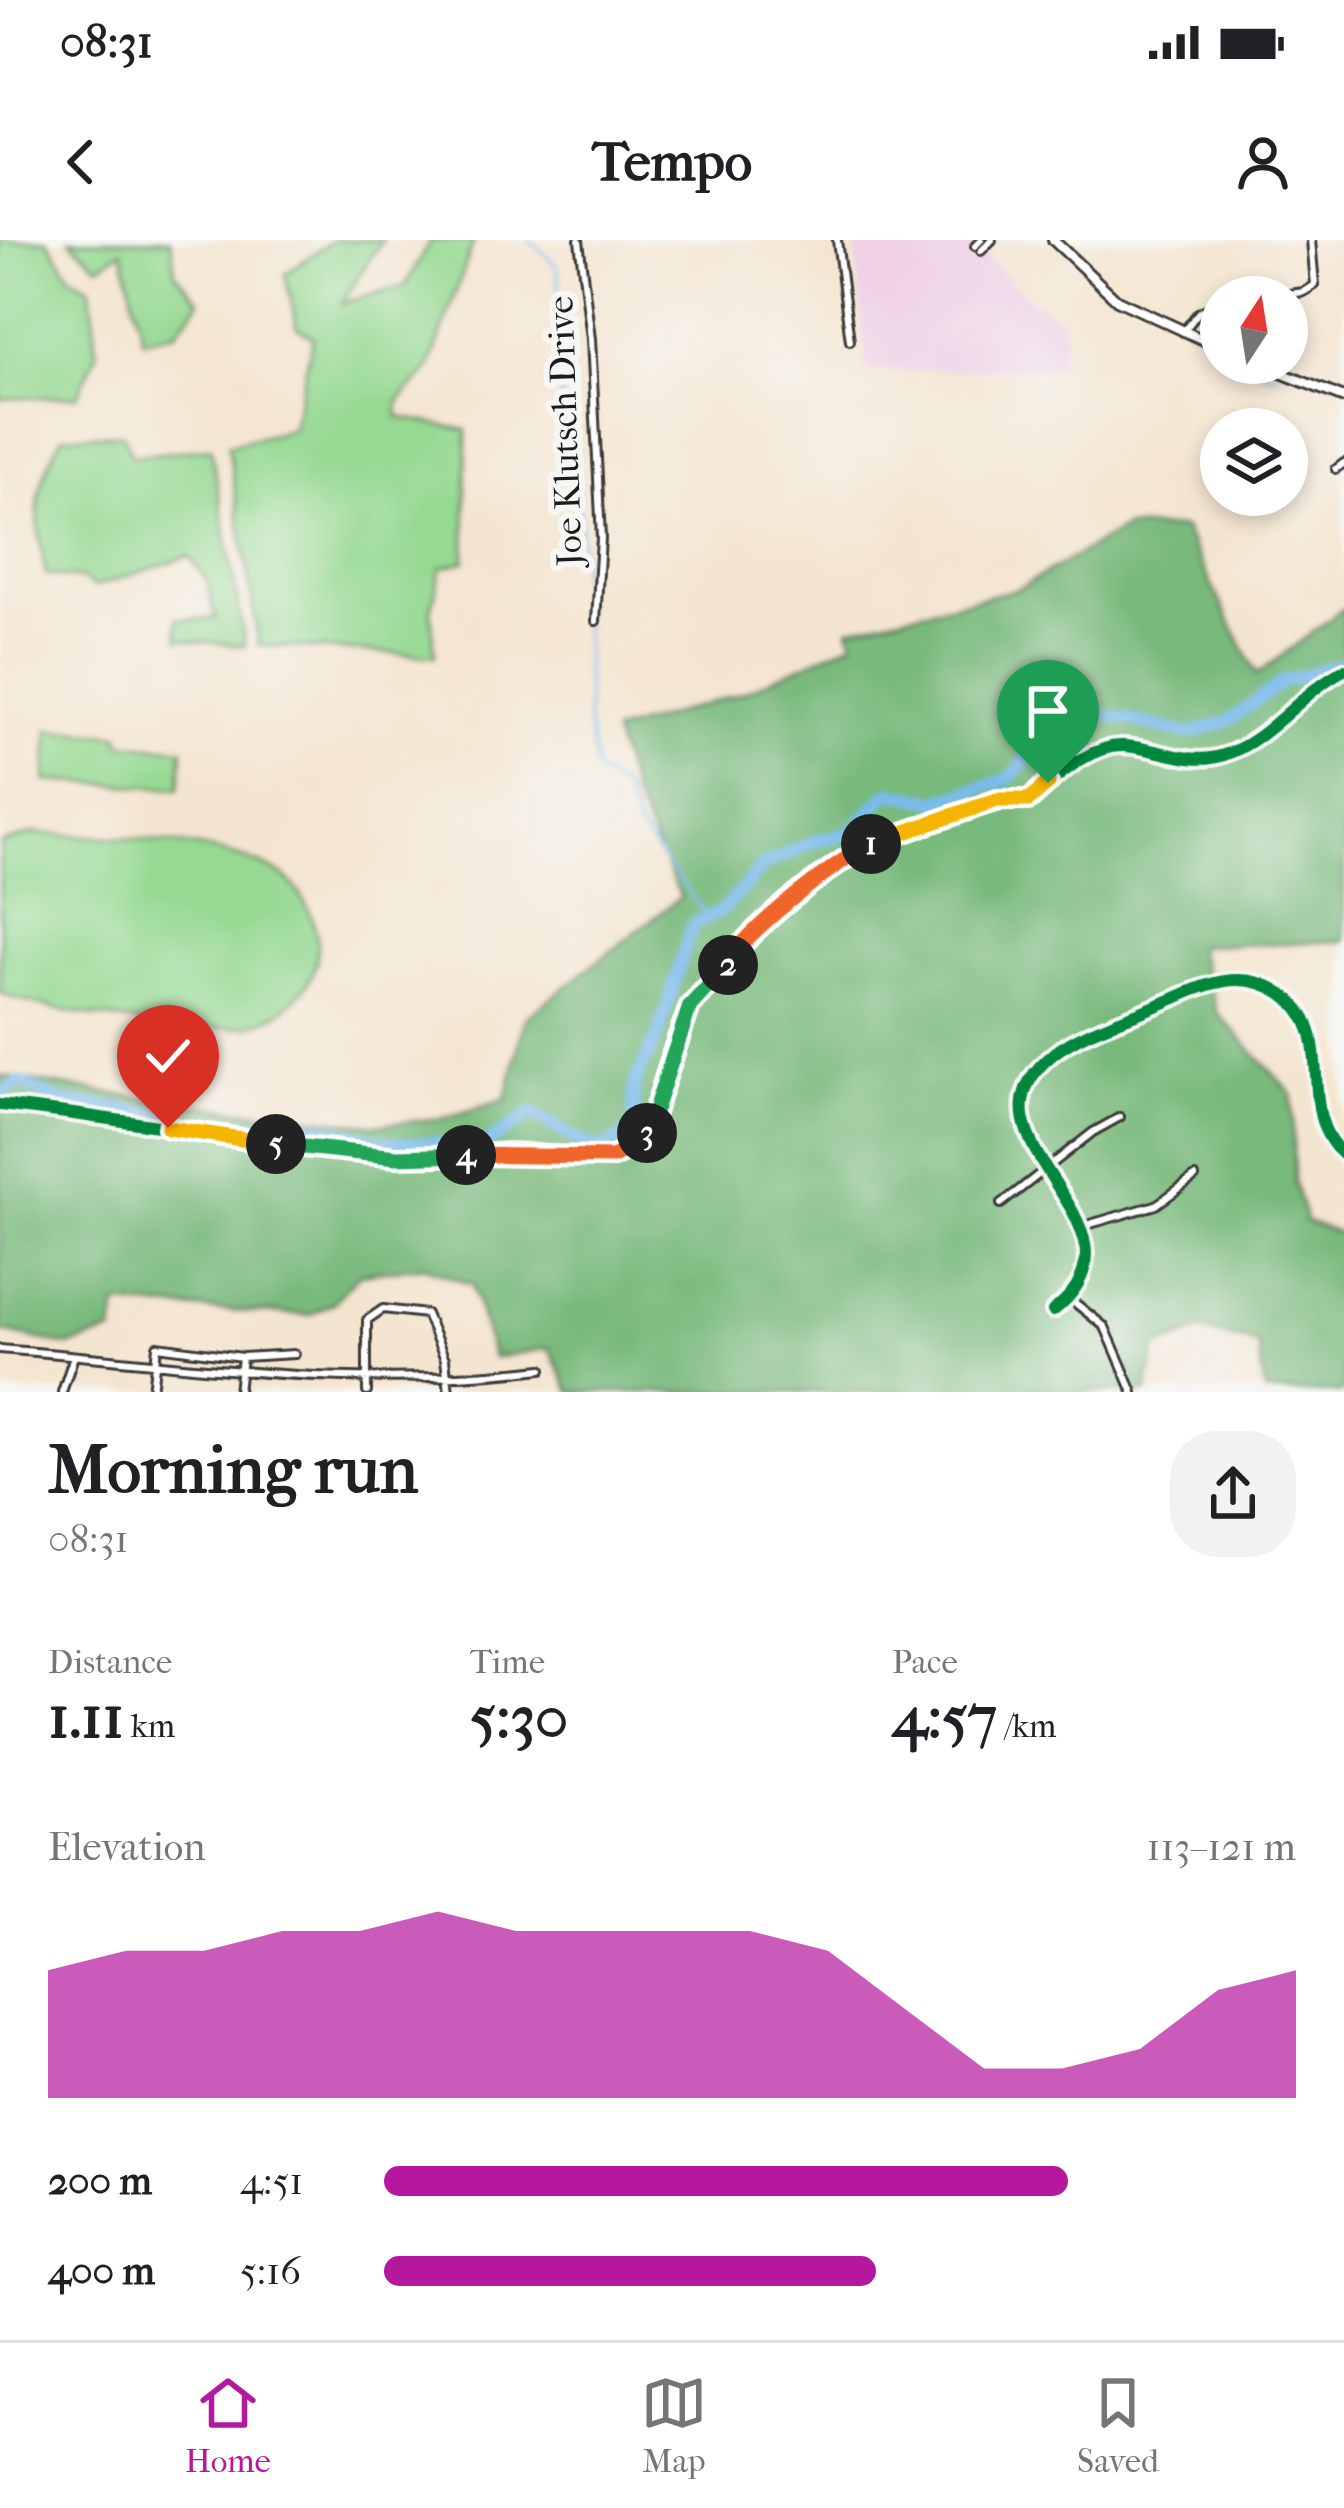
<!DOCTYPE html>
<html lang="en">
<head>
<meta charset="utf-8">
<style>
  body { margin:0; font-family:"IM FELL French Canon",serif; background:#f2f2f2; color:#202124; height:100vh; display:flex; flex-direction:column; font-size:45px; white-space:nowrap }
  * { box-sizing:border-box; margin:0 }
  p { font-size:39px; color:#757577 }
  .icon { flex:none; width:66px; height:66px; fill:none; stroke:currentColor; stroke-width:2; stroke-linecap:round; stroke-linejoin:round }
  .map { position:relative; height:1152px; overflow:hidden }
  .panel { display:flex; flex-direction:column; background:#fff; flex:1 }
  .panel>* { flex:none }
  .needle { width:78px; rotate:12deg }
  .controls { position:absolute; left:1200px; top:36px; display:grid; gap:24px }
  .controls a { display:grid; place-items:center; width:108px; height:108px; border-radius:50%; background:#fff; box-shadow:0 6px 18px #0003; font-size:60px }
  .pin { position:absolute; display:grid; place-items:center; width:102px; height:102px; color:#fff; margin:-123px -51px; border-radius:50% 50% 50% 0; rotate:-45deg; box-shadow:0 0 12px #0007 }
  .pin .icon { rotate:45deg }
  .km { position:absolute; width:60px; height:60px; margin:-30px; border-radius:50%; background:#222; color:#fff; font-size:33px; line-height:60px; text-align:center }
  .round { display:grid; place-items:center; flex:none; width:126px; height:126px; border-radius:48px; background:#f2f2f2 }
  .summary { display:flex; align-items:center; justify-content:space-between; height:204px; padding:0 48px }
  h1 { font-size:66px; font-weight:700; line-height:90px }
  .stats { display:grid; grid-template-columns:repeat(3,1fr); gap:18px; height:204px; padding:12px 48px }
  .stats div { display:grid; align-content:center }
  .stats b { font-size:60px; font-weight:700 }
  .stats small { font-size:33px; font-weight:400 }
  .stats p { font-size:33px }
  .chart { height:336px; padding:24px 48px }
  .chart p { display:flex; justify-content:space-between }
  .chart svg { width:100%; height:216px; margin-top:12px; fill:#b5179e; opacity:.7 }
  ul { padding:0 48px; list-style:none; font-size:39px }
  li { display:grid; grid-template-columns:192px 144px 1fr; align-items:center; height:90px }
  li i { height:30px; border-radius:15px; background:#b5179e }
  .status { display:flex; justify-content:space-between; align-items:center; height:84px; padding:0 60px; background:#fff; direction:ltr }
  .status svg { height:33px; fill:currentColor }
  header { display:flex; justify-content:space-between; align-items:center; height:156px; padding:0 48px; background:#fff; font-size:54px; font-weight:700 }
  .dock { display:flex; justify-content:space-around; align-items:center; height:168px; border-top:3px solid #e0e0e0; background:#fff; font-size:33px; color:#757577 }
  .dock a { display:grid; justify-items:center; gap:6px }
  .dock .on { color:#b5179e }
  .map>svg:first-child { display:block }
  .built { fill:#efd0e6 }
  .green { fill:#95d992; stroke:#587a57; stroke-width:3 }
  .forest { fill:#78b97c; stroke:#4a6a4c; stroke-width:3 }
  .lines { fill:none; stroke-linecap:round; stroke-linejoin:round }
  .stream { stroke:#7abbef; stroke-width:3 }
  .river { stroke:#7abbef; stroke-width:12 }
  .street-casing { stroke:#3c3a37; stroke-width:12 }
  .secondary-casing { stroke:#3c3a37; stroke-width:14 }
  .street { stroke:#fff; stroke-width:6 }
  .secondary { stroke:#fff; stroke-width:8 }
  .cycleway-casing { stroke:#f6f6f2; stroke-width:20 }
  .cycleway { stroke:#00873e; stroke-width:12 }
  .split-1-casing { stroke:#fff; stroke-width:24 }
  .split-2-casing { stroke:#fff; stroke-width:24 }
  .split-3-casing { stroke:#fff; stroke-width:24 }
  .split-4-casing { stroke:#fff; stroke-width:24 }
  .split-5-casing { stroke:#fff; stroke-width:24 }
  .split-6-casing { stroke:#fff; stroke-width:24 }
  .split-1 { stroke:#f5b400; stroke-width:15 }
  .split-2 { stroke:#f0652b; stroke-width:15 }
  .split-3 { stroke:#22a559; stroke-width:15 }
  .split-4 { stroke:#f0652b; stroke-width:15 }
  .split-5 { stroke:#22a559; stroke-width:15 }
  .split-6 { stroke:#f5b400; stroke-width:15 }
  .labels { text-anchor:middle; stroke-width:12; stroke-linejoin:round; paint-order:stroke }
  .street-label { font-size:36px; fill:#1c1c1c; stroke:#f6f6f2 }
</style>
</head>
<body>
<div class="status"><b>08:31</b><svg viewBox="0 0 49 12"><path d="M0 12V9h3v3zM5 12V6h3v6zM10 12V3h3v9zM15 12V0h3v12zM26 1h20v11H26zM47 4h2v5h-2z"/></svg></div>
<header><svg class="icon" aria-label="back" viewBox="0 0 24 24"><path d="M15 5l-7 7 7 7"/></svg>Tempo<svg class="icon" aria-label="person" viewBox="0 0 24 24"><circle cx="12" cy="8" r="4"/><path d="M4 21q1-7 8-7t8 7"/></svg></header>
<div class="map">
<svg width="1344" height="1152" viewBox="0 0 1344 1152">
  <rect width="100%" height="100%" fill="#f6f6f2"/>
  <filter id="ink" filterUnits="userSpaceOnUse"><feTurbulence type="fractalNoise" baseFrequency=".00833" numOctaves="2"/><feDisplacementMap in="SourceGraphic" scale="24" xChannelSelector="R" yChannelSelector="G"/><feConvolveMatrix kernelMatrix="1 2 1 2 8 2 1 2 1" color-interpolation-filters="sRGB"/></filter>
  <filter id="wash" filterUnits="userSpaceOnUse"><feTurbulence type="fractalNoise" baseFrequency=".004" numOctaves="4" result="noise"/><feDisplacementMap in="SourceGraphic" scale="48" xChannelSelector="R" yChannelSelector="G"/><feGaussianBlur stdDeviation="2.7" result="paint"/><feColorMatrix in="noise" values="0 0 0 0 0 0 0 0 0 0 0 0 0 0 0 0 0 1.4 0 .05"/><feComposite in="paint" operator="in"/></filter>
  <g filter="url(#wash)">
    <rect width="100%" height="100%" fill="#f4e5d0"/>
    <path class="built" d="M855 0H981L976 7 1026 56 1060 78 1066 95 1059 128 866 131Z"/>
    <path class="green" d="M0 0H48L71 36 91 48 97 114 77 156 0 159Z
      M70 0H171L175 32 200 61 176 92 143 100 122 10 99 26Z
      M333 0H382L342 63 405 46 431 0H474L429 130 398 162 399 177 467 190 465 321 441 328 431 370 435 416 259 405 228 205 292 189 313 97 297 87 285 34Z
      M123 194 132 216 211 208 245 406 179 399 177 379H215L208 341 189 316 94 347 82 339 46 335C35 274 31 251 63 196Z
      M49 490 120 495V503L183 509 180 548 46 541Z
      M35 593C110 598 202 597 271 629 297 640 310 668 316 694 326 738 286 779 245 786 193 793 48 774 0 753V604Z"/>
    <path class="forest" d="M1125 288H1183L1257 435 1344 368V701L1197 706 1217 772 1292 854 1294 942 1306 982 1344 995V1152H1265L1258 1104 1200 1090 1156 1108 1147 1152H571L549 1108 493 1118 472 1045 424 1026 359 1034 333 1063 311 1075 117 1065 113 1092 68 1106 0 1091V836L158 861 376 885 445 878 506 859 525 778 681 657 634 559 613 493 741 453 853 402 849 388 1018 349Z"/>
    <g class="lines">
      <path class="stream" d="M530 0 556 25 559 36 563 150 558 168 577 209 588 486 596 531 625 551 637 586 707 676
        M1212 110 1221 113
        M1244 123 1275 136"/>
      <path class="river" d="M0 854 20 842 61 862 163 874 204 889 303 882 392 903H488L532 873 583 903 605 908 628 893 634 881V844L659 793 692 685 723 670 763 626 817 600 848 594 889 552 937 561 1009 539 1023 525 1037 488 1073 467 1189 494 1227 482 1284 441 1344 423"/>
    </g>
  </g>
  <g filter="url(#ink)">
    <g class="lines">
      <g class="street-casing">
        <path id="street" d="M579 0 591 99 601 298 596 381
          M837 0 850 101
          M975 6 981 0
          M981 11 992 0
          M1268 57 1304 52 1315 45 1311 0
          M1183 92 1198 73 1221 62
          M1336 229 1344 223
          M1001 964 1093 892 1120 877
          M1083 986 1156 965 1195 937
          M1069 1058 1105 1087 1133 1152
          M1053 1071C1165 984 947 901 1052 815 1083 790 1132 777 1168 761 1206 744 1242 728 1281 753 1342 793 1292 871 1344 915
          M0 1109C190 1124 349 1152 542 1129
          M62 1152 73 1119
          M152 1152 157 1106 242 1117 295 1114
          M238 1152 242 1117
          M367 1152V1080L383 1069 426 1074 445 1119 449 1152"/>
      </g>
      <g class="secondary-casing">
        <path id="secondary" d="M1053 0 1117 60 1221 108
          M1256 123 1344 158"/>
      </g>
      <use href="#street" class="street"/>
      <use href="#secondary" class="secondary"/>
      <g class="cycleway-casing">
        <path id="cycleway" d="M0 865C134 879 267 907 401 917 438 920 475 912 511 911 555 911 621 935 648 891 662 852 668 806 689 769 698 752 715 743 726 728 780 648 857 607 949 577 978 568 999 559 1029 560 1055 540 1088 505 1123 506 1157 507 1190 527 1224 515 1270 500 1301 452 1344 430
          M1053 1071C1165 984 947 901 1052 815 1083 790 1132 777 1168 761 1206 744 1242 728 1281 753 1342 793 1292 871 1344 915"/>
      </g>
      <use href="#cycleway" class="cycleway"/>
    </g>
  </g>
  <g class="lines" filter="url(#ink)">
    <g class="split-1-casing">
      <path id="split-1" d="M871 604 997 560H1029L1048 543"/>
    </g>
    <g class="split-2-casing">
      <path id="split-2" d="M728 725C738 696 840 618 871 604"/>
    </g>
    <g class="split-3-casing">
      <path id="split-3" d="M647 893 690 766 728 725"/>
    </g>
    <g class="split-4-casing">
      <path id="split-4" d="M466 915 613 917 637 905 647 893"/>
    </g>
    <g class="split-5-casing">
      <path id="split-5" d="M276 904 397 917 466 915"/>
    </g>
    <g class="split-6-casing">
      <path id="split-6" d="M168 888 276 904"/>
    </g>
    <use href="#split-1" class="split-1"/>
    <use href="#split-2" class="split-2"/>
    <use href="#split-3" class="split-3"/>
    <use href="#split-4" class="split-4"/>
    <use href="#split-5" class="split-5"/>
    <use href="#split-6" class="split-6"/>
  </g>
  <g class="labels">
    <g class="street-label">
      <text transform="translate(564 191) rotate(-92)" y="13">Joe Klutsch Drive</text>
    </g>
  </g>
</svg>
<div class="controls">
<a><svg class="needle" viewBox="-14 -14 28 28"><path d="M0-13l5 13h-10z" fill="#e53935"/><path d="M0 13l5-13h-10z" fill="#757577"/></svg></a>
<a><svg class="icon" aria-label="layers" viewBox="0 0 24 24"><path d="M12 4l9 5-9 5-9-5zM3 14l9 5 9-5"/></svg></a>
</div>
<div class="pin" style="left:1048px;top:543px;background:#1e9e55"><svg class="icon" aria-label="arrive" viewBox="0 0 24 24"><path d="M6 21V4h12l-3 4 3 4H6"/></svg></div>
<div class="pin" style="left:168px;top:888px;background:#d93025"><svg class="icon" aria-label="check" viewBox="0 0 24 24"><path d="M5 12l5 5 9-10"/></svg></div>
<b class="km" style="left:871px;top:604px">1</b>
<b class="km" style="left:728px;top:725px">2</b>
<b class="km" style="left:647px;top:893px">3</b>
<b class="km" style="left:466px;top:915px">4</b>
<b class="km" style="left:276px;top:904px">5</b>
</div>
<section class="panel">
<div class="summary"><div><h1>Morning run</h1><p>08:31</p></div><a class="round"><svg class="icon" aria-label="share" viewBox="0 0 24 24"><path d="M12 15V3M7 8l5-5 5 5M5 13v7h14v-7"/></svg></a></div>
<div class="stats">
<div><p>Distance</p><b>1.11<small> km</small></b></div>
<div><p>Time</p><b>5:30</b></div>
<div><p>Pace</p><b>4:57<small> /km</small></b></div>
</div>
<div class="chart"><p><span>Elevation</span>113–121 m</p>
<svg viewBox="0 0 160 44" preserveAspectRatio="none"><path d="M0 44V18L10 14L20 14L30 10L40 10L50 6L60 10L70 10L80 10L90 10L100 14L110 26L120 38L130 38L140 34L150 22L160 18V44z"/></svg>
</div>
<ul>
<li><b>200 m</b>4:51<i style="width:75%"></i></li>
<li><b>400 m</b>5:16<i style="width:54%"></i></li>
</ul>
</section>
<nav class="dock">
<a class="on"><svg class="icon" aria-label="home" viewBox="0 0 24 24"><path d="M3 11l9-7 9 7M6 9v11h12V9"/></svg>Home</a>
<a><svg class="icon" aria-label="map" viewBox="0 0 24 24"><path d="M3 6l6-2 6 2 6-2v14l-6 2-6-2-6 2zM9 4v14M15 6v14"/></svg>Map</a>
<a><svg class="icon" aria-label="saved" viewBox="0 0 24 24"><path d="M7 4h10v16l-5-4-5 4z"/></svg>Saved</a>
</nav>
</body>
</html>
